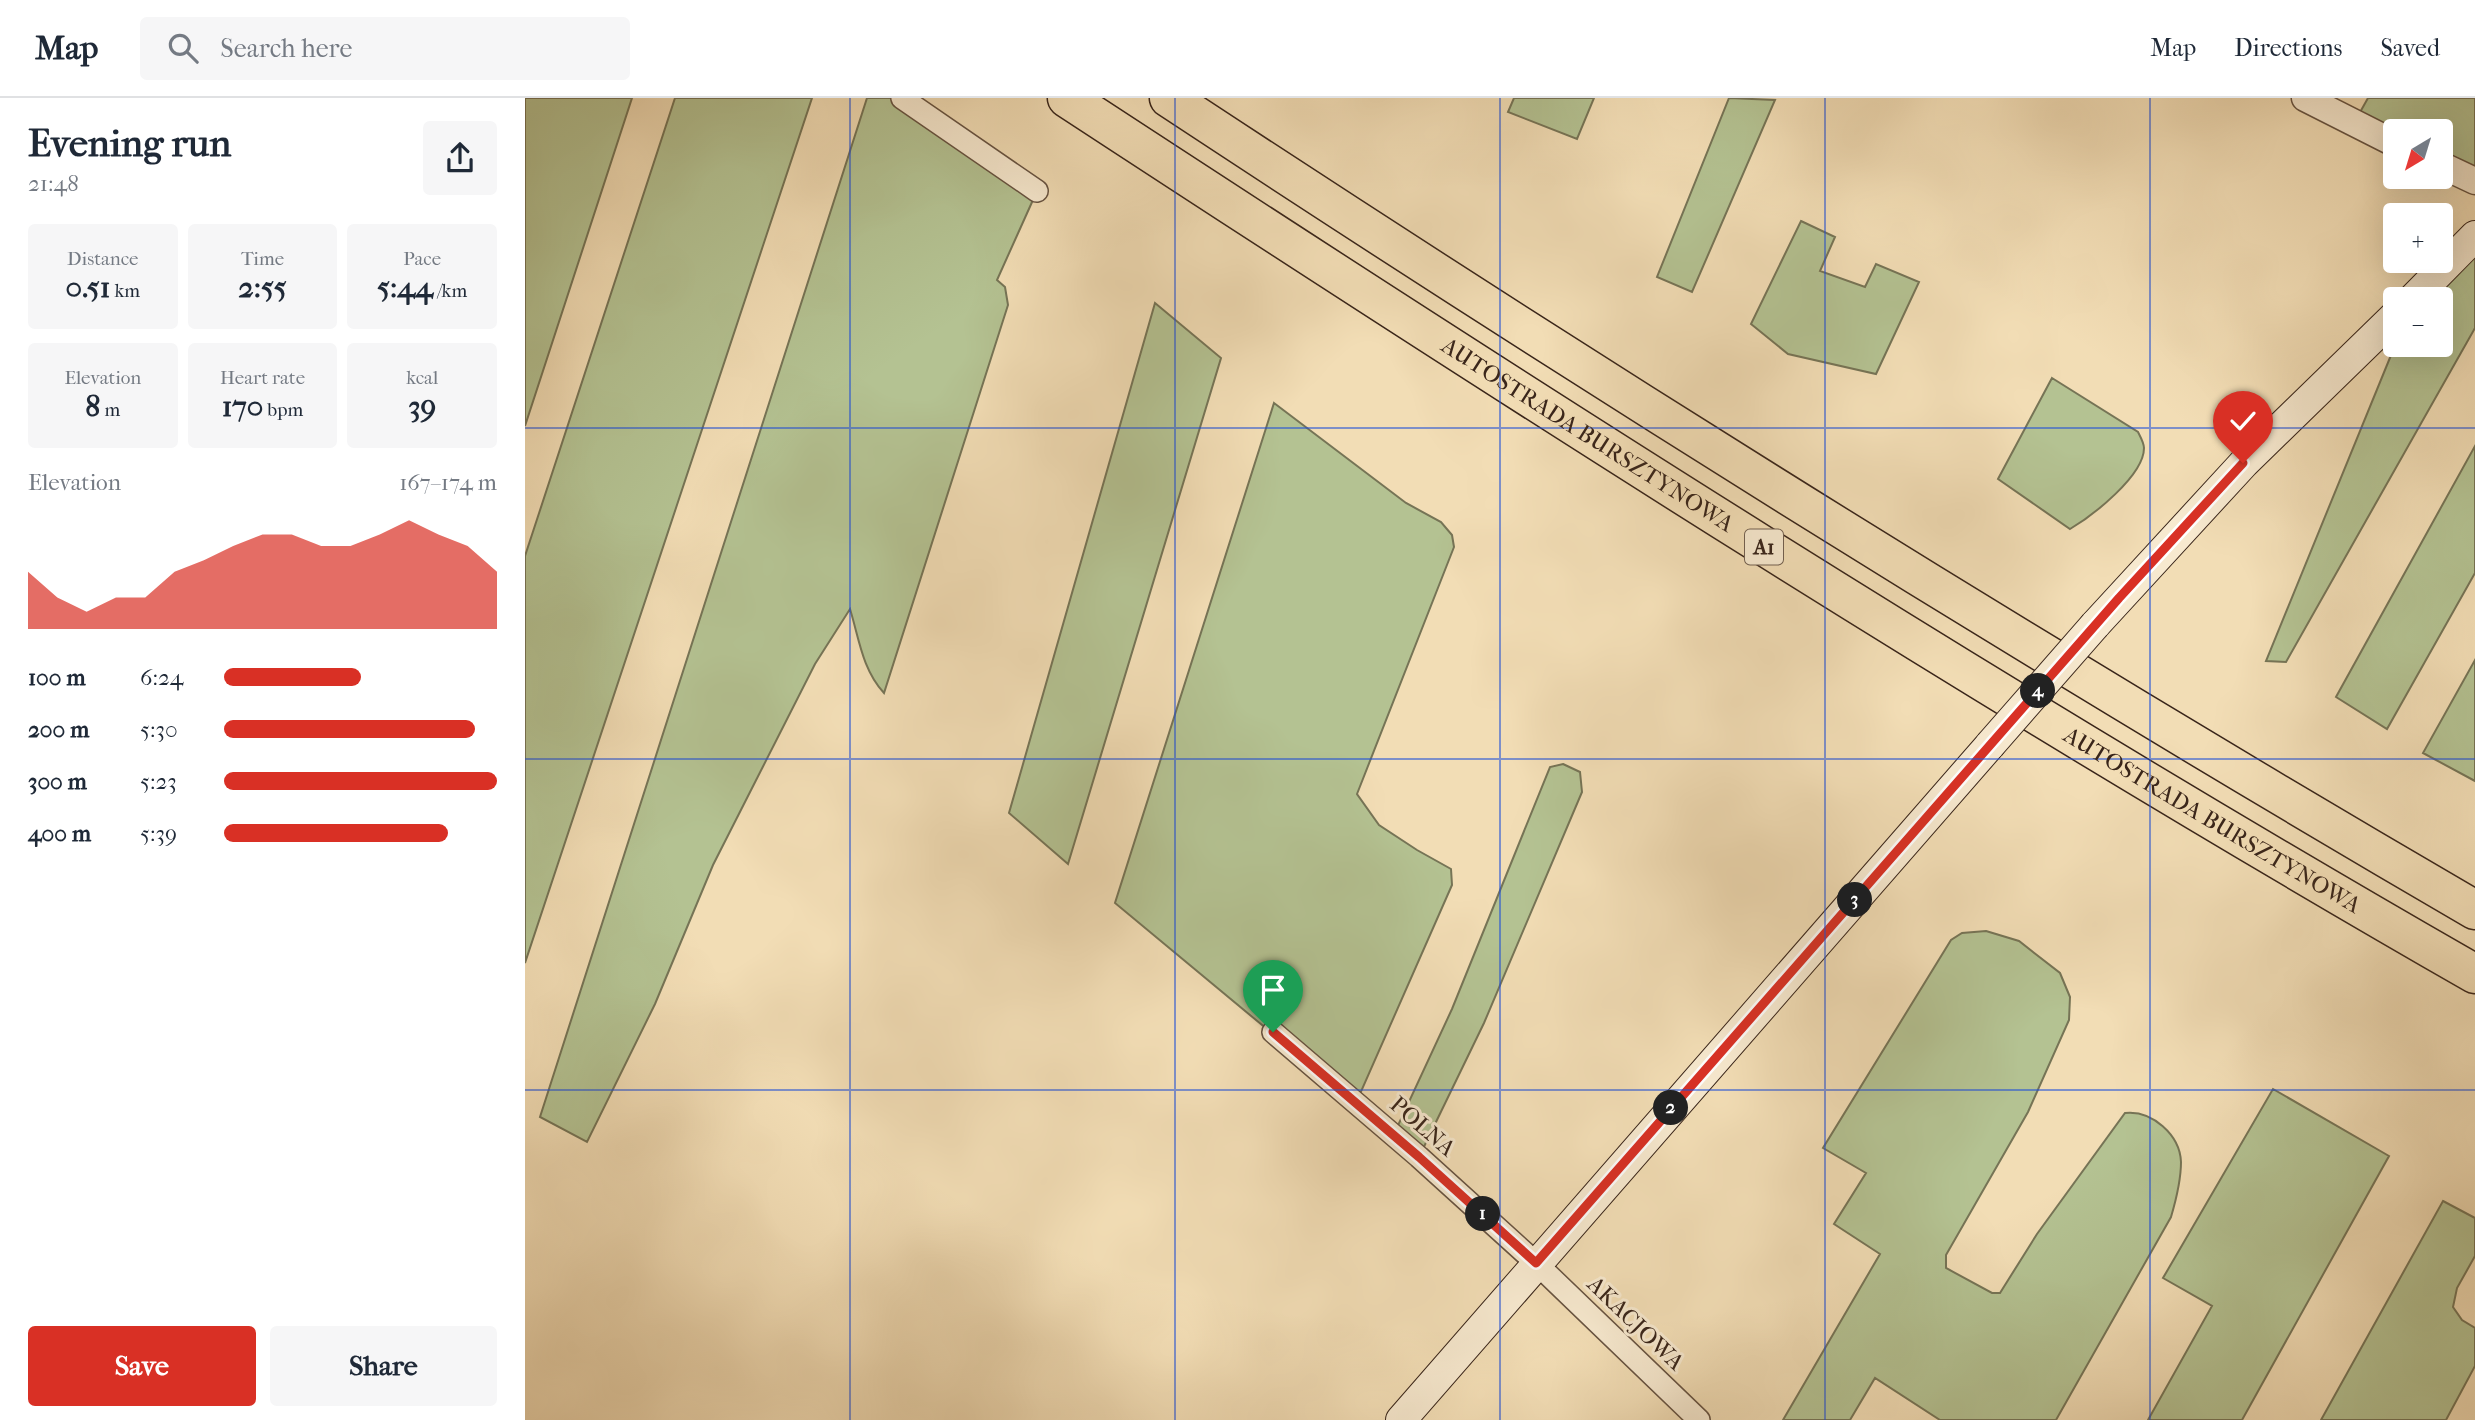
<!DOCTYPE html>
<html lang="en">
<head>
<meta charset="utf-8">
<style>
  body { margin:0; font-family:"IM FELL French Canon",serif; background:#f6f6f7; color:#1f2937; height:100vh; display:flex; flex-direction:column; font-size:26px; white-space:nowrap }
  * { box-sizing:border-box; margin:0 }
  p { font-size:23px; color:#747a83 }
  .icon { flex:none; width:38px; height:38px; fill:none; stroke:currentColor; stroke-width:2; stroke-linecap:round; stroke-linejoin:round }
  .map { position:relative; flex:1; overflow:hidden }
  .drawer { display:flex; flex-direction:column; background:#fff; width:525px }
  .drawer>* { flex:none }
  .needle { width:46px; rotate:218deg }
  .fabs { position:absolute; left:1858px; top:21px; display:grid; gap:14px }
  .fabs a { display:grid; place-items:center; width:70px; height:70px; border-radius:7px; background:#fff; box-shadow:0 7px 28px #0002; font-size:35px }
  .pin { position:absolute; display:grid; place-items:center; width:60px; height:60px; color:#fff; margin:-72px -30px; border-radius:50% 50% 50% 0; rotate:-45deg; box-shadow:0 0 7px #0007 }
  .pin .icon { rotate:45deg }
  .km { position:absolute; width:35px; height:35px; margin:-18px; border-radius:50%; background:#222; color:#fff; font-size:19px; line-height:35px; text-align:center }
  .round { display:grid; place-items:center; flex:none; width:74px; height:74px; border-radius:7px; background:#f6f6f7 }
  .overview { display:flex; align-items:center; justify-content:space-between; height:119px; padding:0 28px }
  h1 { font-size:38px; font-weight:700; line-height:52px }
  .stats { display:grid; grid-template-columns:repeat(3,1fr); gap:10px; height:119px; padding:7px 28px }
  .stats div { display:grid; align-content:center; border-radius:7px; background:#f6f6f7; text-align:center }
  .stats b { font-size:30px; font-weight:700 }
  .stats small { font-size:19px; font-weight:400 }
  .stats p { font-size:19px }
  .chart { height:196px; padding:14px 28px }
  .chart p { display:flex; justify-content:space-between }
  .chart svg { width:100%; height:126px; margin-top:7px; fill:#d93025; opacity:.7 }
  .primary-button { display:flex; gap:14px; margin-top:auto; padding:14px 28px }
  .primary-button a { flex:1; height:80px; border-radius:7px; background:#d93025; color:#fff; font-size:28px; font-weight:700; line-height:80px; text-align:center }
  .primary-button a+a { background:#f6f6f7; color:#1f2937 }
  ul { padding:0 28px; list-style:none; font-size:23px }
  li { display:grid; grid-template-columns:112px 84px 1fr; align-items:center; height:52px }
  li i { height:18px; border-radius:9px; background:#d93025 }
  header { display:flex; align-items:center; gap:42px; box-sizing:border-box; height:98px; padding:0 35px; background:#fff; border-bottom:2px solid #e0e1e3 }
  header strong { font-size:33px }
  nav { display:flex; gap:38px; margin-inline-start:auto; font-size:24px }
  .search { width:490px; height:63px; background:#f6f6f7; display:flex; align-items:center; gap:18px; box-sizing:border-box; padding:0 24px; border-radius:7px; color:#747a83; font-size:26px }
  main { display:flex; flex:1; min-height:0 }
  .map>svg:first-child { display:block }
  .green { fill:#b4c292; stroke:#767456; stroke-width:2 }
  .lines { fill:none; stroke-linecap:round; stroke-linejoin:round }
  .minor-casing { stroke:#675341; stroke-width:24 }
  .tertiary-casing { stroke:#675341; stroke-width:29 }
  .secondary-casing { stroke:#39251a; stroke-width:32 }
  .motorway-casing { stroke:#39251a; stroke-width:41 }
  .minor { stroke:#f7e9cf; stroke-width:21 }
  .tertiary { stroke:#f7e9cf; stroke-width:26 }
  .secondary { stroke:#f7e9cf; stroke-width:30 }
  .motorway { stroke:#f2ddb5; stroke-width:38 }
  .secondary-bridge-casing { stroke:#39251a; stroke-width:32; stroke-linecap:butt }
  .secondary-bridge { stroke:#f7e9cf; stroke-width:30 }
  .route-casing { stroke:#fff; stroke-width:14 }
  .route { stroke:#d93025; stroke-width:9 }
  .grid { fill:none; stroke:#1d4ed8; stroke-width:2; stroke-opacity:0.55 }
  .labels { text-anchor:middle; stroke-width:6; stroke-linejoin:round; paint-order:stroke }
  .shield { fill:#f7e9cf; stroke:#726050; stroke-width:2 }
  .shield-label { font-size:21px; font-weight:bold; fill:#39251a }
  .street-label { font-size:23px; fill:#39251a; stroke:#f7e9cf }
</style>
</head>
<body>
<header>
<strong>Map</strong>
<div class="search"><svg class="icon" aria-label="search" viewBox="0 0 24 24"><circle cx="10" cy="10" r="6"/><path d="M15 15l6 6"/></svg>Search here</div>
<nav><a>Map</a><a>Directions</a><a>Saved</a></nav>
</header>
<main>
<section class="drawer">
<div class="overview"><div><h1>Evening run</h1><p>21:48</p></div><a class="round"><svg class="icon" aria-label="share" viewBox="0 0 24 24"><path d="M12 15V3M7 8l5-5 5 5M5 13v7h14v-7"/></svg></a></div>
<div class="stats">
<div><p>Distance</p><b>0.51<small> km</small></b></div>
<div><p>Time</p><b>2:55</b></div>
<div><p>Pace</p><b>5:44<small> /km</small></b></div>
</div>
<div class="stats">
<div><p>Elevation</p><b>8<small> m</small></b></div>
<div><p>Heart rate</p><b>170<small> bpm</small></b></div>
<div><p>kcal</p><b>39</b></div>
</div>
<div class="chart"><p><span>Elevation</span>167–174 m</p>
<svg viewBox="0 0 160 44" preserveAspectRatio="none"><path d="M0 44V24L10 33L20 38L30 33L40 33L50 24L60 20L70 15L80 11L90 11L100 15L110 15L120 11L130 6L140 11L150 15L160 24V44z"/></svg>
</div>
<ul>
<li><b>100 m</b>6:24<i style="width:50%"></i></li>
<li><b>200 m</b>5:30<i style="width:92%"></i></li>
<li><b>300 m</b>5:23<i style="width:100%"></i></li>
<li><b>400 m</b>5:39<i style="width:82%"></i></li>
</ul>
<div class="primary-button"><a>Save</a><a>Share</a></div>
</section>
<div class="map">
<svg width="1950" height="1322" viewBox="0 0 1950 1322">
  <rect width="100%" height="100%" fill="#f2ddb5"/>
  <filter id="stains"><feTurbulence type="fractalNoise" baseFrequency=".00286" numOctaves="4"/><feColorMatrix values="0 0 0 0 .2 0 0 0 0 .09 0 0 0 0 .02 0 0 0 .5 -.17"/></filter>
  <radialGradient id="worn" r=".72"><stop offset=".6" stop-color="#630" stop-opacity="0"/><stop offset="1" stop-color="#630" stop-opacity=".3"/></radialGradient>
  <path class="green" d="M0 0H107L0 328Z
    M150 0H287L0 865V458Z
    M342 0H377L512 93 472 182 480 189 483 207 359 595C337 571 334 540 325 511L290 566 188 767 130 906 62 1044 15 1019Z
    M989 0H1069L1052 41 983 14Z
    M1204 0 1250 2 1167 194 1132 179Z
    M1843 0H1950V83L1916 67V33H1871L1829 25Z
    M1276 123 1310 139 1295 173 1340 189 1351 166 1394 184 1351 276 1263 256 1226 226Z
    M1950 138V230L1761 564 1741 563 1871 245V247H1916V201H1888Z
    M630 205 696 260 543 766 484 715Z
    M1527 280 1613 334C1615 338 1619 345 1619 350 1619 378 1567 418 1545 431L1473 381Z
    M749 305 881 405 916 424 927 437 929 449 832 696 854 727 892 752 926 771 927 787 831 1005 590 805Z
    M1950 348V475L1862 631 1811 599Z
    M1950 562V683L1898 655Z
    M1038 666 1055 674 1057 694 959 925 894 1059 869 1036 927 911 1025 669Z
    M1461 833 1494 843 1535 875 1545 899 1544 922 1503 1014 1421 1157V1170L1467 1195H1475L1512 1136 1600 1015C1627 1012 1655 1037 1656 1064 1656 1082 1651 1102 1646 1119L1531 1322H1415L1350 1280 1325 1322H1258L1355 1156 1309 1126 1341 1075 1298 1050 1426 842 1437 835Z
    M1748 991 1864 1058 1717 1322H1623L1687 1208 1638 1180Z
    M1918 1103 1950 1120V1158L1932 1190 1928 1209 1937 1222 1950 1230V1268L1921 1322H1796Z"/>
  <g class="lines">
    <g class="minor-casing">
      <path id="minor" d="M377 0 512 93
        M748 934 894 1059 1011 1165 1174 1322"/>
    </g>
    <g class="tertiary-casing">
      <path id="tertiary" d="M1780 0 1871 46
        M1916 67 1950 83"/>
    </g>
    <g class="secondary-casing">
      <path id="secondary" d="M1888 201 1950 138
        M1570 527 1719 365 1871 217
        M876 1322 1465 647"/>
    </g>
    <g class="motorway-casing">
      <g id="motorway">
        <path id="s1" d="M542 0C1005 303 1470 601 1950 876"/>
        <path d="M644 0C1072 282 1507 554 1950 812"/>
      </g>
    </g>
    <use href="#minor" class="minor"/>
    <use href="#tertiary" class="tertiary"/>
    <use href="#secondary" class="secondary"/>
    <use href="#motorway" class="motorway"/>
    <g class="secondary-bridge-casing">
      <path id="secondary-bridge" d="M1465 647 1570 527"/>
    </g>
    <use href="#secondary-bridge" class="secondary-bridge"/>
  </g>
  <g class="lines">
    <g class="route-casing">
      <path id="route" d="M748 934 894 1059 1011 1165 1594 500 1718 365"/>
    </g>
    <use href="#route" class="route"/>
  </g>
  <path class="grid" d="M325 0V1322M650 0V1322M975 0V1322M1300 0V1322M1625 0V1322M0 330H1950M0 661H1950M0 992H1950"/>
  <g class="labels">
    <rect class="shield" x="1220" y="431.5" width="38" height="35" rx="5"/>
    <g class="shield-label">
      <text x="1239" y="456">A1</text>
    </g>
    <g class="street-label">
      <text dy="8" stroke="none"><textPath href="#s1" startOffset="620">AUTOSTRADA BURSZTYNOWA</textPath></text>
      <text dy="8" stroke="none"><textPath href="#s1" startOffset="1354">AUTOSTRADA BURSZTYNOWA</textPath></text>
      <text transform="translate(898 1028) rotate(41)" y="8">POLNA</text>
      <text transform="translate(1111 1225) rotate(44)" y="8">AKACJOWA</text>
    </g>
  </g>
  <rect width="100%" height="100%" filter="url(#stains)"/>
  <rect width="100%" height="100%" fill="url(#worn)"/>
</svg>
<div class="fabs">
<a><svg class="needle" viewBox="-14 -14 28 28"><path d="M0-13l5 13h-10z" fill="#e53935"/><path d="M0 13l5-13h-10z" fill="#747a83"/></svg></a>
<a>+</a>
<a>−</a>
</div>
<div class="pin" style="left:748px;top:934px;background:#1e9e55"><svg class="icon" aria-label="arrive" viewBox="0 0 24 24"><path d="M6 21V4h12l-3 4 3 4H6"/></svg></div>
<div class="pin" style="left:1718px;top:365px;background:#d93025"><svg class="icon" aria-label="check" viewBox="0 0 24 24"><path d="M5 12l5 5 9-10"/></svg></div>
<b class="km" style="left:958px;top:1116px">1</b>
<b class="km" style="left:1146px;top:1010px">2</b>
<b class="km" style="left:1330px;top:802px">3</b>
<b class="km" style="left:1513px;top:593px">4</b>
</div>
</main>
</body>
</html>
